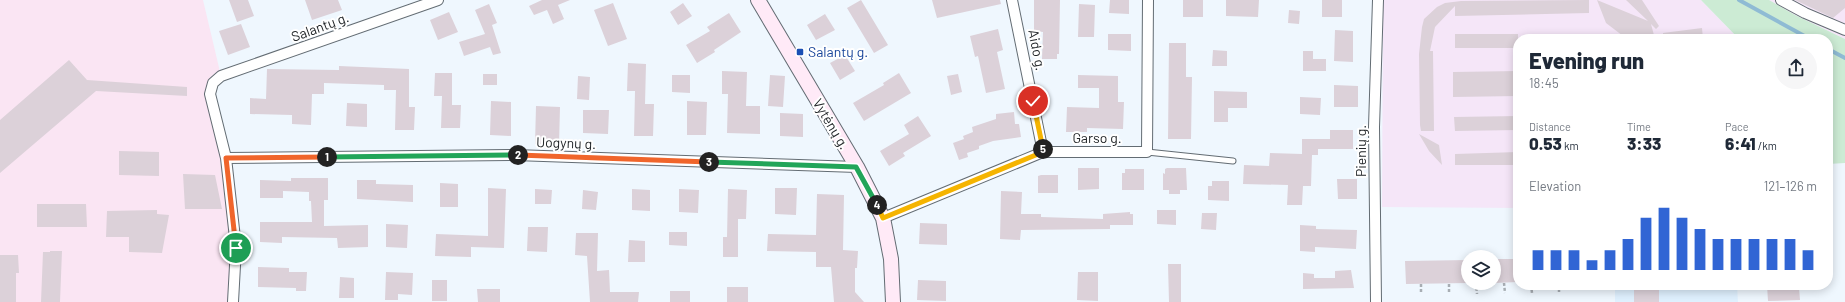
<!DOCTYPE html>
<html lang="en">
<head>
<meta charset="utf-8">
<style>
  body { margin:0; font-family:Barlow,sans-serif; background:#f6f6f7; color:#1f2937; height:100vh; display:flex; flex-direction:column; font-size:15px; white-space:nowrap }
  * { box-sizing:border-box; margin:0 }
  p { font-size:13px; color:#747a83 }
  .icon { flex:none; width:22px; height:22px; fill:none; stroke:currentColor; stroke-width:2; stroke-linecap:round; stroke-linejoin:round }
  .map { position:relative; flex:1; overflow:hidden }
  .details { position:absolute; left:1513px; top:34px; width:320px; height:256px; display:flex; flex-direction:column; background:#fff; border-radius:16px; box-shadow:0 2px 10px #0003 }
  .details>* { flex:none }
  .tools { position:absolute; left:1461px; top:250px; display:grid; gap:8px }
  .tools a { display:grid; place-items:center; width:40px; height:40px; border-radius:50%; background:#fff; box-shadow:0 2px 10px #0003; font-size:20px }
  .pin { position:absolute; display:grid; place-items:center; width:34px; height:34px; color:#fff; margin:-17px; border:2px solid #fff; border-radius:50%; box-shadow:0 1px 4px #0007 }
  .km { position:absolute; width:20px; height:20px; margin:-10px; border-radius:50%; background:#222; color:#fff; font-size:11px; line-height:20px; text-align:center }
  .round { display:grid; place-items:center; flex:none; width:42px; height:42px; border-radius:21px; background:#f6f6f7 }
  .head { display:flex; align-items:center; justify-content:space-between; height:68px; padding:0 16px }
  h1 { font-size:22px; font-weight:800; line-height:30px }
  .stats { display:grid; grid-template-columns:repeat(3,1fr); gap:6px; height:68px; padding:4px 16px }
  .stats div { display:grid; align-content:center }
  .stats b { font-size:17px; font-weight:800 }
  .stats small { font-size:11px; font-weight:400 }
  .stats p { font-size:11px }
  .chart { height:112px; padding:8px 16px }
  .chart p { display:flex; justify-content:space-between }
  .chart svg { width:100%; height:72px; margin-top:4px; stroke:#3165d4; stroke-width:6 }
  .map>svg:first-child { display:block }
  .commercial { fill:#fae5f3 }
  .industrial { fill:#f5e6f8 }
  .built { fill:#dff0fe }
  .green { fill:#ccebd4 }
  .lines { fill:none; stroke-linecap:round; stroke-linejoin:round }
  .stream { stroke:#8fbbd4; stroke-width:4 }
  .building { fill:#dcd1d9 }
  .lane-casing { stroke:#636c73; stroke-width:7 }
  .street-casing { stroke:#636c73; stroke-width:12 }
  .secondary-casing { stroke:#636c73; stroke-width:16 }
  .path { stroke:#a8aeb4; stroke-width:2.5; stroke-dasharray:3 2; stroke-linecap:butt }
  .lane { stroke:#fff; stroke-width:5 }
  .street { stroke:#fff; stroke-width:10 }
  .secondary { stroke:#ffeaf7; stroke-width:14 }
  .split-1-casing { stroke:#fff; stroke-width:8 }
  .split-2-casing { stroke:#fff; stroke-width:8 }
  .split-3-casing { stroke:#fff; stroke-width:8 }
  .split-4-casing { stroke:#fff; stroke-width:8 }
  .split-5-casing { stroke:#fff; stroke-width:8 }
  .split-6-casing { stroke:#fff; stroke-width:8 }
  .split-1 { stroke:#f0652b; stroke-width:5 }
  .split-2 { stroke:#22a559; stroke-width:5 }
  .split-3 { stroke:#f0652b; stroke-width:5 }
  .split-4 { stroke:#22a559; stroke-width:5 }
  .split-5 { stroke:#f5b400; stroke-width:5 }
  .split-6 { stroke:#f5b400; stroke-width:5 }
  .transit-dot { fill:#1a4fb4; stroke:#fff; stroke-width:1.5 }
  .labels { text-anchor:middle; stroke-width:4; stroke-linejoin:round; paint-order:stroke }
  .street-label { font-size:14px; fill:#222629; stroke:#fff }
  .transit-label { font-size:14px; fill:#164399; stroke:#fff; text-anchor:start }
</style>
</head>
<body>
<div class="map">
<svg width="1845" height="302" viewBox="0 0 1845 302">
  <rect width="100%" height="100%" fill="#eff7fe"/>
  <path class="commercial" d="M0 0H203L221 76 213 83 226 158 236 247 233 302H0Z"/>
  <path class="industrial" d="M1383 0H1701L1739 39H1518V208L1382 207Z
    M1769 0H1845V39L1795 15Z"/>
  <path class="built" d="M1615 285H1737L1738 302H1615Z"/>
  <path class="green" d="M1701 0H1769L1795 15 1845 39V163L1828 164V39H1739Z"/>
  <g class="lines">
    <path class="stream" d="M1739 0 1810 39
      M1828 49 1845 58"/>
  </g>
  <path class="building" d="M229 0H248L254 16 237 22Z
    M305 0H338L342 10 312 20Z
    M542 0H570L558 5 564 19 553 24 547 10 534 15 529 6Z
    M861 0 888 45 874 53 847 8Z
    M932 0H1000L1001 4 937 18Z
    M1034 0H1060L1059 54H1057V59H1042L1043 32 1034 31Z
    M1110 0H1129V14L1109 13Z
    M1183 0H1203V17H1183Z
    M1226 0H1259L1258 17 1226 16Z
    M1322 0H1342V17H1322Z
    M1589 0V13L1455 16V6L1435 27 1430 51H1433L1434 131H1421L1420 125 1419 54 1422 27 1424 19 1437 7 1445 3 1461 1Z
    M1597 0 1648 21 1626 0H1642L1659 26 1656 29 1651 24 1655 39H1627L1606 23Z
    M1795 0H1845V8L1833 18Z
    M613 3 627 39 608 46 594 10Z
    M683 3 692 16 678 25 670 12Z
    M489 4 497 23 492 25 501 53 493 55 490 47 464 56 459 42 485 34 475 10Z
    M1079 4 1095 5 1094 37H1078Z
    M1289 10 1300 11 1299 24 1288 23Z
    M449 12 458 32 438 40 430 20Z
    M729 13 741 32 714 50 715 52 697 63 686 45 710 31 707 27Z
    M825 14 835 30 816 40 807 25Z
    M241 24 250 47 228 55 219 31Z
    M1702 28 1703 39H1663V33Z
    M998 29 1003 50 997 52 1005 89 986 93 978 56 975 57 970 36Z
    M1335 30 1353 31V62L1334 61Z
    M1108 34H1131V51L1108 50Z
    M1455 34H1518V48H1455Z
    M1169 43H1186V77H1192L1191 139H1168Z
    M1213 50 1227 51V66H1212Z
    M1303 51H1313V59H1326V71H1303Z
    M845 55 855 71 840 80 830 63Z
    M69 60 87 80 187 87V96L96 91 0 173V120Z
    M628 63 646 64 645 104H654L653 136H634L635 91H627Z
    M339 66 409 69V107H415L414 130H395L396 90H384V85L324 83V94H312L311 125 292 124V115L250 114V98L266 99 267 69 339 70Z
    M722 71 747 72 746 106H760V134L727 133 728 94H722Z
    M1518 71V96L1453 97V72Z
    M435 73H452V105H461L460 128H441L442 96H434Z
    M899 73 911 93 864 121 853 103 884 85 883 83Z
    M483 74H497V85H483Z
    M958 74 962 92 951 95 947 76Z
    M672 75H690V93L672 92Z
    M770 75 785 76 783 107 768 106Z
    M1078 75 1118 76V102H1124L1123 129 1087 128V132H1066L1067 107 1099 108V88H1078Z
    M578 76 590 77 589 100 577 99Z
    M1334 85 1358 86V107H1334Z
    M1214 91 1247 92V108H1228V122H1214Z
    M1300 97 1321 98 1320 115 1300 114Z
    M491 101 511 102V136L490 135Z
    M687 101 707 102 706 135H687Z
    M347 103 367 104V127L346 126Z
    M536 106 560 107 559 145 535 144Z
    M583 110H609L608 134 583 133Z
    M1014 112 1015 124H1019L1021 137 993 141 979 146V149L967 153 968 157 959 160 953 143 964 139 963 136 973 132 972 127 996 119V114Z
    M780 113 803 114V137L780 136Z
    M918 116 931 136 903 153 905 156 889 166 880 151 909 134 904 125Z
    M1518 116V130L1455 131 1454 117Z
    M1330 130H1353V149H1318V155H1312L1311 186H1303L1302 205H1287L1288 185 1243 184 1244 165 1269 166 1270 153 1302 154V139H1330Z
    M1419 134 1439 145 1442 165 1429 151Z
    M119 151 159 152V176L119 175Z
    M1518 152V165H1455V154Z
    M1078 168H1099V189L1078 190Z
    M1167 168H1186L1187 190H1180V194H1169V190H1163V173L1165 174V169Z
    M1125 169H1144V190H1122V173H1125Z
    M183 174 215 175 222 209H185Z
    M1041 175H1058V193H1038V176Z
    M291 178H328V200H324V226L368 225V247L338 248 337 238 282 237V243L260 242V222H312L311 201H309V192L283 191V198H260V180L291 181Z
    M1337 179H1357V199H1338Z
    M357 180H376V184L413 185V202L357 199Z
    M1212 181H1229V201L1208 200V186H1212Z
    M440 183 458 184V207H440Z
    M488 188 506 189 504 248 471 247V257L435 256 436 234 488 236Z
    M775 188H797L796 215 775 214Z
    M535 189 552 190 551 204H535Z
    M632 189 650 190V211L632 210Z
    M679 189 699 190 698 213 679 212Z
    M728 189 747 190 746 219H738V257H723V237H727Z
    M583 190 598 192 596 210 582 209Z
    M1001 191 1022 192 1021 214H1041V217L1103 219V214L1130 212V214H1133V225H1110V229L1021 230 1020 240 1000 239Z
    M817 194 844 195 843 250 858 251 857 268H855V292L864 302H834L831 267H816V252L767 251 768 234 816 235Z
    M37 204H86L87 227H37Z
    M157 210V214L169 215 162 253 129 252V237H106L107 211Z
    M1157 210H1176V225L1157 224Z
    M1202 213H1217L1216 230 1201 229Z
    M920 223 947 224V245L919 244Z
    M386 224 408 225 407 248 386 247Z
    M1300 225 1316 226V229L1357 230 1356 249 1315 247V252L1300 251Z
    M528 227H548L547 252 527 251Z
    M669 232H687V246L669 245Z
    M576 233H598L597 271 609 270 610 292H639L638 302H590L587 256 575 255Z
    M629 240 645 241V262H628Z
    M50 251H62L60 302H41L43 252H50Z
    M0 255H18L19 273H16V302H0Z
    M1494 259H1518V282L1494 283Z
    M1468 260V283L1406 284 1405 261Z
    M1168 264H1181V302H1169Z
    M258 267 289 268V272H307L306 291H296V288L258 287Z
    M1351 270 1354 288 1303 289V273L1314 274V278H1335V271Z
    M386 272 413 273 412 295 398 294V300H385Z
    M1078 272H1098V301L1077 300Z
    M340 277 354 278V298H339Z
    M432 280H447V301H432Z
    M918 280 946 281V301L917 300Z
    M1634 285H1659V302H1634Z
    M1767 285H1788V288H1799L1800 300 1768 301Z
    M727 287H748V302H727Z
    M477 289H500V302H478Z
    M670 291H690V302H670Z"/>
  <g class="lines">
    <g class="lane-casing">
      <path id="lane" d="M1147 152 1233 161"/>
    </g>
    <g class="street-casing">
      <path id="street" d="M1012 0 1043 152
        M1781 0 1805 13 1845 30
        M226 158 515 155 857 167
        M883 218 1043 152H1147L1148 0
        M233 302 236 247 226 158 210 94 213 83 221 76 438 0
        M1376 302 1374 127 1378 0"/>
    </g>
    <g class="secondary-casing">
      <path id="secondary" d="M758 0 857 167 883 218 891 259 893 302"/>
    </g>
    <path class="path" d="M1476 283 1477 294
      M1504 283 1505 293
      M1421 284V294
      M1449 284V294
      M1531 285 1532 293
      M1559 285V292"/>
    <use href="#lane" class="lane"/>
    <use href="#street" class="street"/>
    <use href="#secondary" class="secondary"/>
  </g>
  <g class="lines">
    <g class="split-1-casing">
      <path id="split-1" d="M236 248 226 158 327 157"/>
    </g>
    <g class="split-2-casing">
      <path id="split-2" d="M327 157 518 155"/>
    </g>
    <g class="split-3-casing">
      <path id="split-3" d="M518 155 709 162"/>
    </g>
    <g class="split-4-casing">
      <path id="split-4" d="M709 162 856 167 877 205"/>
    </g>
    <g class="split-5-casing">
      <path id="split-5" d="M877 205 883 218 1043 152V149"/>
    </g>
    <g class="split-6-casing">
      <path id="split-6" d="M1033 101 1043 149"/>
    </g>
    <use href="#split-1" class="split-1"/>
    <use href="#split-2" class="split-2"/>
    <use href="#split-3" class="split-3"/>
    <use href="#split-4" class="split-4"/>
    <use href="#split-5" class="split-5"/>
    <use href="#split-6" class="split-6"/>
  </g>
  <rect class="transit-dot" x="796" y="48" width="8" height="8" rx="2"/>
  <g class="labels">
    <g class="street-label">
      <text transform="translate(320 27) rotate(-20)" y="5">Salantų g.</text>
      <text transform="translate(1037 50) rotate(79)" y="5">Aido g.</text>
      <text transform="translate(831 124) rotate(59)" y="5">Vytėnų g.</text>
      <text x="1097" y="143">Garso g.</text>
      <text transform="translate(566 143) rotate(2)" y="5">Uogynų g.</text>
      <text transform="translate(1361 151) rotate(-90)" y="5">Pienių g.</text>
    </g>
    <g class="transit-label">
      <text x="808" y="57">Salantų g.</text>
    </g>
  </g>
</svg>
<div class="tools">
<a><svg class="icon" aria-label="layers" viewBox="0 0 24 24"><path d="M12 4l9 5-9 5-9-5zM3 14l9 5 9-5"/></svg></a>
</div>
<div class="pin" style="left:236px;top:248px;background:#1e9e55"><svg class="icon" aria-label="arrive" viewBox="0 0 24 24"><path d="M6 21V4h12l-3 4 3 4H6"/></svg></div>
<div class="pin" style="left:1033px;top:101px;background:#d93025"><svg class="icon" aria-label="check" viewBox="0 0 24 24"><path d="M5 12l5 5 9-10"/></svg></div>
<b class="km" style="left:327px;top:157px">1</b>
<b class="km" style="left:518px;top:155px">2</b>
<b class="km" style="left:709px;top:162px">3</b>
<b class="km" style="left:877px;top:205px">4</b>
<b class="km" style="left:1043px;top:149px">5</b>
<section class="details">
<div class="head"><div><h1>Evening run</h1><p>18:45</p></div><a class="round"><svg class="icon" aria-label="share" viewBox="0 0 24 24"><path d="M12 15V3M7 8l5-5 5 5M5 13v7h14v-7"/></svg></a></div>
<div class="stats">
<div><p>Distance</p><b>0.53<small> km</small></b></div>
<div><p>Time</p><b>3:33</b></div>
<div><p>Pace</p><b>6:41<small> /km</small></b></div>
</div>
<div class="chart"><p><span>Elevation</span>121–126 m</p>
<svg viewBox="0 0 160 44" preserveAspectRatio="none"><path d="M5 44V32M15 44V32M25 44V32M35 44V38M45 44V32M55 44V25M65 44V12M75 44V6M85 44V12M95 44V19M105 44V25M115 44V25M125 44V25M135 44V25M145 44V25M155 44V32"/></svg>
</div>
</section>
</div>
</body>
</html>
